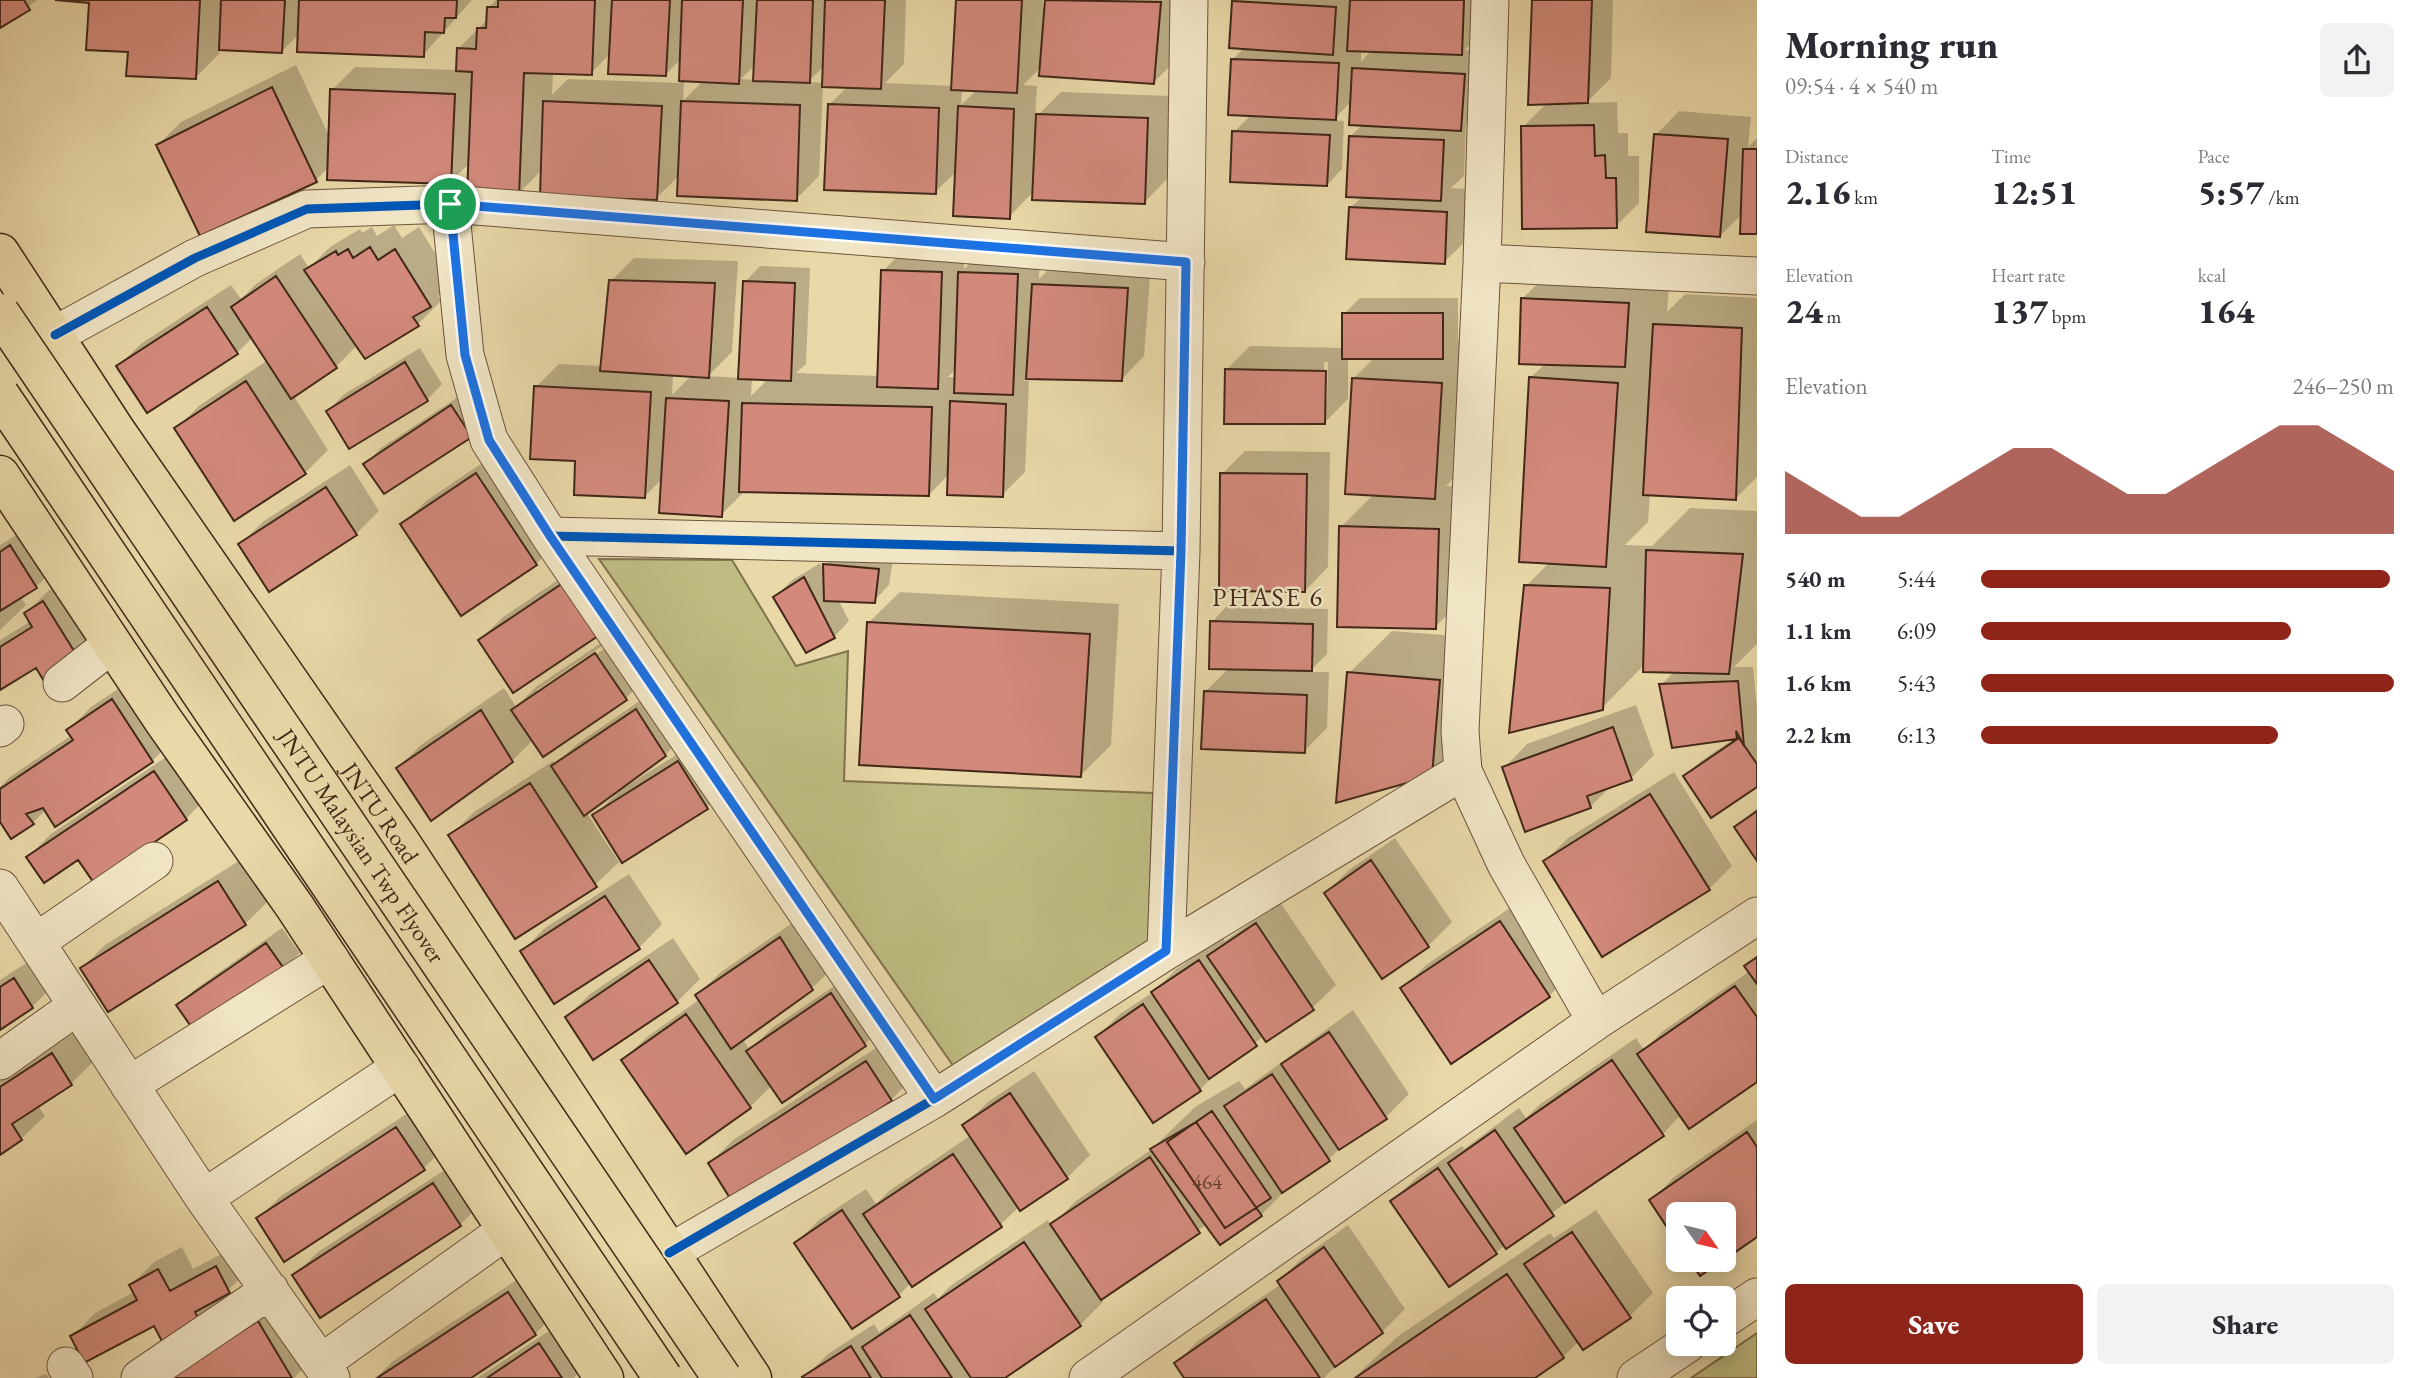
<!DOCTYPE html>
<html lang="en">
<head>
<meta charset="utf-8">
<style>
  body { margin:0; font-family:"EB Garamond",serif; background:#f2f2f3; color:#2b2b33; height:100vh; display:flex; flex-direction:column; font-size:26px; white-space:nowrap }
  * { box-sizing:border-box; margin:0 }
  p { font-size:23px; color:#7c7c81 }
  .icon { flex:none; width:38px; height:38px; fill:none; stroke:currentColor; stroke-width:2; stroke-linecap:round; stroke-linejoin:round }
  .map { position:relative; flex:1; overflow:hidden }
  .details { display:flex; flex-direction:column; background:#fff; width:665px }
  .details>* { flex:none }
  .needle { width:46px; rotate:124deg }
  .tools { position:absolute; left:1666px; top:1202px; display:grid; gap:14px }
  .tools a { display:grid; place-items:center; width:70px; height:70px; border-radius:10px; background:#fff; box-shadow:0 4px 18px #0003; font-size:35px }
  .pin { position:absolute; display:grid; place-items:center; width:60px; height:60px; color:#fff; margin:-30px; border:4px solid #fff; border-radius:50%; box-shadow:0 2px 7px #0007 }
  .round { display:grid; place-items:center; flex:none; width:74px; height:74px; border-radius:10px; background:#f2f2f3 }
  .head { display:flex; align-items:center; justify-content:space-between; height:119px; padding:0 28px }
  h1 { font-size:38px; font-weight:800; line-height:52px }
  .metrics { display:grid; grid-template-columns:repeat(3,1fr); gap:10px; height:119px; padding:7px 28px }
  .metrics div { display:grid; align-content:center }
  .metrics b { font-size:35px; font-weight:800 }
  .metrics small { font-size:19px; font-weight:400 }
  .metrics p { font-size:19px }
  .chart { height:196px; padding:14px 28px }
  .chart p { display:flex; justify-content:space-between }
  .chart svg { width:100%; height:126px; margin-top:7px; fill:#8f2418; opacity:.7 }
  .button { display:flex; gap:14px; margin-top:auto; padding:14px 28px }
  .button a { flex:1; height:80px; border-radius:10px; background:#8f2418; color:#fff; font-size:28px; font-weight:800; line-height:80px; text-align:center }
  .button a+a { background:#f2f2f3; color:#2b2b33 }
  ul { padding:0 28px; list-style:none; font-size:23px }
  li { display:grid; grid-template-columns:112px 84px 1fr; align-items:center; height:52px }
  li i { height:18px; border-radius:9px; background:#8f2418 }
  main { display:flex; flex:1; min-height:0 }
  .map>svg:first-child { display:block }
  .green { fill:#bebc82; stroke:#80724d; stroke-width:2 }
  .shadow { fill:#0003; fill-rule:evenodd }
  .building { fill:#d38a7c; stroke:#422718; stroke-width:2 }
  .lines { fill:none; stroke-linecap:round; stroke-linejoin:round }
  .minor-casing { stroke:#6c533c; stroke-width:39 }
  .primary-casing { stroke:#422718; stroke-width:41 }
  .minor { stroke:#f1e6c6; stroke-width:37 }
  .primary { stroke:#e9d8a8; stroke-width:38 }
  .primary-bridge-casing { stroke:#422718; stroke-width:41; stroke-linecap:butt }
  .primary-bridge { stroke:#e9d8a8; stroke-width:38 }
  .cycleway-casing { stroke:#f1e6c6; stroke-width:13 }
  .cycleway { stroke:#0057b8; stroke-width:9 }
  .route-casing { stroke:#fff; stroke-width:14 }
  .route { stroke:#1a73e8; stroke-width:9 }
  .labels { text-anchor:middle; stroke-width:5; stroke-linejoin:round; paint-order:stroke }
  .number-label { font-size:21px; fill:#664031 }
  .street-label { font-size:24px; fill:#422718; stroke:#f1e6c6 }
  .neighbourhood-label { font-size:26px; letter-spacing:2px; fill:#422718; stroke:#f1e6c6 }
</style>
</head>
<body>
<main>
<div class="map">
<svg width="1757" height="1378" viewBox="0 0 1757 1378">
  <rect width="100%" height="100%" fill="#e9d8a8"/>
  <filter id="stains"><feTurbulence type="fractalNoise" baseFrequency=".00286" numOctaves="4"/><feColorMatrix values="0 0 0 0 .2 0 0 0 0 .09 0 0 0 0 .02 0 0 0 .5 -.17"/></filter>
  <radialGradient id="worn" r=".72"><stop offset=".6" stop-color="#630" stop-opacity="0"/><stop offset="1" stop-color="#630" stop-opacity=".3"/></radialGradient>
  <path class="green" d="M599 559 732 560 796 666 848 651 844 781 1153 793 1148 943 954 1067Z
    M1757 1333V1378H1691Z"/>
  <path class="shadow" d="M0 0H37L0 26Z
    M65 0H472L423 55 299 34 282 51 219 49V54L196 77 129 50 90 1Z
    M496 0H906L904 64 885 83 953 86 958 0H1043V7H1046L1047 0H1181L1177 59 1153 83 1041 67 1023 85 1037 86 1035 118 1061 92 1171 96 1167 179 1144 203 1034 191 1009 217 957 171 935 192 829 105 848 86 823 85 819 176 796 199 680 175 656 198 542 170 518 194 470 163 450 182 329 167 316 180 158 145 181 122 296 65 330 138 332 90 355 67 458 70 459 48 488 19V8ZM611 53 666 74 681 59 680 83 568 79 552 95 553 72 591 73ZM756 64 755 80 741 79ZM824 66V83L808 82ZM684 80H704L683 101ZM962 89 977 90 961 105Z
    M1235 0H1485L1484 30 1465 50 1487 51 1484 106 1466 124 1464 176 1451 188 1470 189 1468 239 1444 262 1350 208 1363 196 1351 136 1363 124 1352 101 1333 120 1344 121 1342 169 1327 185 1234 132 1252 114 1232 60 1244 48ZM1361 50H1372L1361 62Z
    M1534 0H1613L1611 78 1586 103 1617 102 1618 133H1628V156H1639V203L1616 226 1523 127 1548 102Z
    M1679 111 1751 117 1748 147 1757 138V233L1743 213 1720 236 1656 135Z
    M394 225 402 238 419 227 453 282 438 296 441 301 418 324 365 357 357 345 336 367 293 395 328 450 305 473 177 428 200 405 268 360 253 337 237 353 118 366 142 343 231 285 241 299 256 284 300 254 309 268 330 247 360 229 362 233 372 227 377 236Z
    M906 248 965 249 964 269 983 250 1040 251 1039 279 1057 261 1151 265 1144 356 1121 380 1028 377 1024 381H1029L1025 472 1002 495 949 474 929 495 744 492 721 515 663 478 644 497 577 459 536 387 559 364 602 366 611 281 634 258 738 261 732 352 708 376 740 378 745 282 760 266 810 268 806 364 796 373 879 376 883 271ZM957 368 956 377H948ZM673 374 692 375 672 395ZM752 378 768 379 751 396Z
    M1565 257 1671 261 1667 312 1685 294 1757 298V477L1736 498 1650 493 1648 522 1625 545 1652 546 1690 508 1757 511V644L1734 667H1753L1757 709V785L1685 777 1701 761 1735 738 1661 685 1675 671 1645 664 1602 708 1526 586 1550 562 1530 378 1546 363 1522 299Z
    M1360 298H1458V340L1484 341 1477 455 1446 486 1481 487 1478 585 1435 627 1341 527 1374 494 1353 379 1375 357H1348V399L1324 423 1226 370 1250 346 1344 348V314ZM1324 362H1328L1327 402H1324Z
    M420 348 442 384 427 400 328 411 343 395Z
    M467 391 471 435 366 464 381 448Z
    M500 451 559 541 536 564 402 525 426 501Z
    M1245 451 1330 452 1328 567 1305 591 1222 474Z
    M350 465 379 511 356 534 240 544 264 521Z
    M34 524 59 564 36 587 20 596 26 605 0 630V545Z
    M841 550 894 554 889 585 874 601 838 599 849 621 834 637 775 597 791 581 820 563 825 574V565Z
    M586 561 620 612 480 640 503 617Z
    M67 579 101 634 78 657 37 666 0 688V640L31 621 26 613 49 590Z
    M900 592 1119 604 1111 745 1080 776 869 622Z
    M1227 606 1328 609 1327 654 1309 672H1329L1327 728 1304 751 1205 692 1230 667 1212 622Z
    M619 631 649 675 626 698 543 755 533 740 512 761 398 768 421 745 504 688 516 707 536 687ZM602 646 604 649 537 695V690Z
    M1392 631 1482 638 1474 731 1431 774 1349 673Z
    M136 677 175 738 152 761 46 810 32 823 0 818V787L11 776 72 735 68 730 91 707Z
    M660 687 688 732 665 755 586 812 619 862 595 885 451 835 474 812 553 761 556 764 577 744Z
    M1636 705 1654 755 1631 778 1612 785 1590 807 1504 768 1527 744Z
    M702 739 730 784 707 807 622 861 594 816 620 790Z
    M178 749 209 795 186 819 94 881 79 858 28 857 51 834Z
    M1674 772 1732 866 1709 889 1545 861 1568 838Z
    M1757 808V858L1736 827Z
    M1395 838 1452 922 1428 946 1382 977 1326 893 1349 870Z
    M242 859 268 901 245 924 82 968 105 945Z
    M629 874 662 924 639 948 522 951 545 928Z
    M1523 899 1572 973 1549 996 1452 1062 1403 988 1426 965Z
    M1280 902 1336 985 1312 1008 1264 1036 1221 1068 1200 1090 1097 1037 1120 1014 1156 990 1176 969 1223 938 1225 941Z
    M804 915 836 965 812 988 742 1039 750 1050 772 1028 855 972 888 1021 865 1044 772 1085 750 1107 687 1151 623 1060 647 1037 700 999 697 995 721 972Z
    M282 928 300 953 284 968 179 1005 194 990Z
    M673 938 700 979 677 1002 567 1017 590 994Z
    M1757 955V1080L1681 1115 1663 1134 1495 1253 1392 1201 1416 1178 1462 1146 1464 1149 1519 1108 1526 1118 1539 1105 1636 1038 1644 1050 1663 1031 1750 971 1747 966Z
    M37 956 55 984 32 1007 0 1028V980Z
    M1353 1010 1409 1094 1386 1117 1342 1146 1329 1159 1291 1185 1261 1215 1221 1243 1207 1224 1100 1298 1103 1302 1080 1325 1002 1378H804L828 1354 874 1324 879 1332 934 1293 938 1299 950 1286 1048 1220 1051 1226 1076 1201 1152 1149 1195 1107 1239 1081 1245 1089Z
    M76 1031 94 1061 71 1084 38 1106 45 1116 21 1139 0 1153V1081Z
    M890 1039 914 1077 891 1100 734 1201 710 1163 733 1140Z
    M1034 1071 1090 1155 1067 1178 1019 1207 1000 1225 912 1282 899 1295 796 1243 819 1220 866 1189 876 1204 889 1191 971 1135 964 1125 988 1102Z
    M420 1105 447 1145 424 1168 258 1219 281 1196Z
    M1757 1120V1235L1724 1258V1214H1678V1241L1651 1201 1674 1177Z
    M457 1162 483 1202 460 1225 295 1275 318 1252Z
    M1596 1210 1653 1293 1630 1316 1579 1341 1563 1357 1532 1378H1354L1397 1337 1550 1233 1554 1238Z
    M1348 1225 1405 1309 1382 1332 1344 1358 1324 1378H1186L1176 1363 1199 1340 1281 1284 1279 1281 1302 1258Z
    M240 1244 252 1268 222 1295 226 1302 202 1326 155 1324 72 1337 95 1313 134 1292 131 1285 154 1262 182 1247 193 1269Z
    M532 1270 558 1311 535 1334 468 1378H376L393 1361Z
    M282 1299 316 1356 294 1378H154Z
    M563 1322 590 1362 574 1378H477Z
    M46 1374 49 1378H35Z"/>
  <path class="building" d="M0 0H24L30 10 0 28Z
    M55 0H200L196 79 126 76 128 52 86 50 89 3Z
    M221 0H285L282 53 219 50Z
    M299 0H457L456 18H445L444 33 425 32 424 57 297 52Z
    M498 0H595L592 75 524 73 519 196 467 194 472 72 456 71 457 48 476 49 477 28H486L487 7H498Z
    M612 0H670L666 76 608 74Z
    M682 0H743L739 84 679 81Z
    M757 0H813L810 83 753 81Z
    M825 0H885L881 89 822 87Z
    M956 0H1022L1017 93 951 90Z
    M1045 0 1161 2 1154 84 1039 76Z
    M1350 0H1464L1462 55 1347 51Z
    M1532 0H1592L1588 103 1528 105Z
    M1232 1 1336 7 1333 55 1229 48Z
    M1231 59 1339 63 1336 120 1228 115Z
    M1352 68 1465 74 1461 131 1349 125Z
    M272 87 317 182 200 236 156 145Z
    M330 89 455 94 451 184 327 180Z
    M543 101 662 106 657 200 540 196Z
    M681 101 800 105 797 201 677 196Z
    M828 104 939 108 936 194 824 190Z
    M958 106 1014 109 1010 219 953 216Z
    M1036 114 1148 118 1145 204 1032 200Z
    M1594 125 1595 156 1605 155 1606 178H1616L1617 228 1522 229 1521 126Z
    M1232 131 1330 135 1327 186 1230 182Z
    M1654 134 1728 139 1720 237 1646 232Z
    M1349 136 1444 140 1441 201 1346 197Z
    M1743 149H1757V234H1740Z
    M1349 207 1447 212 1445 264 1346 259Z
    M370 247 378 260 395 249 431 307 413 317 419 326 365 359 304 270 336 251 338 255 348 249 353 258Z
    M881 270 942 272 938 389 877 387Z
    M958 272 1018 274 1013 395 954 393Z
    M276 276 337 368 291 399 231 307Z
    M609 280 715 283 709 378 600 371Z
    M743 281 795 283 791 381 738 379Z
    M1032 284 1128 288 1122 381 1026 379Z
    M1521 298 1629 303 1625 367 1519 364Z
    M207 307 238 354 147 413 116 366Z
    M1342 313H1443V359H1342Z
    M1653 324 1742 328 1736 500 1643 495Z
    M405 362 428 401 349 449 326 411Z
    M1225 369 1326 371 1325 424H1224Z
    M1529 377 1618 383 1606 567 1519 562Z
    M1352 378 1442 383 1435 499 1345 494Z
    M246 381 306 474 234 521 174 428Z
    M534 386 651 392 645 498 574 495 575 461 530 459Z
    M666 398 729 401 722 517 659 513Z
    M950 401 1006 404 1003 497 947 495Z
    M742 403 932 407 929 496 739 492Z
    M451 405 472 437 384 494 363 464Z
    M476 473 537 565 461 616 400 524Z
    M1220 473 1307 474 1305 592 1219 591Z
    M326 487 357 535 269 592 238 544Z
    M1339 526 1439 529 1436 629 1337 627Z
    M10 545 37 588 0 611V552Z
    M1646 550 1743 554 1729 674 1643 672Z
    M823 564 879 569 875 603 824 601Z
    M804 577 835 638 806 653 773 597Z
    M563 583 598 636 513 693 478 640Z
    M1524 585 1610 588 1603 710 1509 733Z
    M43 601 79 659 44 681 36 668 0 690V647L32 627 24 613Z
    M1210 621 1313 624 1312 671 1209 669Z
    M867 622 1090 634 1081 777 859 765Z
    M595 653 627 700 543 757 511 710Z
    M1347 672 1440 680 1432 776 1336 803Z
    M1738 681 1744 746 1736 731 1737 739 1672 748 1659 684Z
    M1204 691 1307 695 1305 753 1201 749Z
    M112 699 153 762 55 827 43 808 26 814 34 824 11 839 0 822V789L73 740 66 730Z
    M636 709 666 756 584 816 551 766Z
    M481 710 513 762 431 821 396 768Z
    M1613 727 1632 780 1587 796 1591 808 1525 832 1502 767Z
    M1739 738 1757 764V787L1711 818 1683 776Z
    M678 761 708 809 622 863 592 815Z
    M154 771 187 820 94 883 78 860 44 883 26 857Z
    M530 783 597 887 515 939 448 835Z
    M1650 794 1710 890 1602 957 1543 861Z
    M1757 811V861L1734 827Z
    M1371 860 1429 947 1382 979 1324 893Z
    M218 881 246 925 108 1012 80 968Z
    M605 896 640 949 554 1004 520 951Z
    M1500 921 1550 997 1451 1064 1400 988Z
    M1256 923 1314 1010 1266 1042 1207 956Z
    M780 937 813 990 731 1049 695 995Z
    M266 943 285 970 195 1032 176 1005Z
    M1757 957V984L1744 966Z
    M649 960 678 1003 593 1060 565 1017Z
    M1199 960 1257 1046 1209 1079 1151 992Z
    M14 978 33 1008 0 1030V987Z
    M1735 986 1757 1017V1082L1689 1129 1637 1054Z
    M831 993 866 1046 782 1103 746 1051Z
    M1143 1004 1201 1091 1153 1123 1095 1037Z
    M686 1014 751 1108 686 1154 621 1060Z
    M1329 1032 1387 1119 1339 1150 1281 1064Z
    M52 1053 72 1085 12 1124 22 1140 0 1155V1087Z
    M1612 1060 1664 1136 1565 1203 1514 1128Z
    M866 1061 892 1101 733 1203 708 1163Z
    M1272 1074 1330 1161 1282 1193 1224 1106Z
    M1010 1093 1068 1179 1020 1211 962 1125Z
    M1212 1111 1271 1198 1225 1228 1167 1142Z
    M1196 1122 1262 1216 1220 1245 1150 1149Z
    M396 1127 425 1170 284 1262 256 1218Z
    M1495 1130 1554 1216 1506 1249 1448 1163Z
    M1747 1132 1757 1147V1237L1724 1260V1214H1678V1244L1649 1200Z
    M953 1154 1002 1227 912 1287 863 1214Z
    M1150 1157 1200 1233 1101 1300 1050 1224Z
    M1438 1168 1497 1254 1449 1287 1390 1201Z
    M433 1183 461 1226 320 1318 292 1275Z
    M842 1210 900 1297 852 1329 794 1243Z
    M1572 1232 1631 1318 1583 1350 1524 1264Z
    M1024 1242 1081 1326 1005 1378H971L925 1309Z
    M1324 1247 1383 1333 1335 1367 1277 1281Z
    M1689 1260H1723L1700 1276Z
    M216 1266 230 1293 195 1312 203 1327 165 1347 154 1326 84 1363 70 1336 137 1300 129 1285 158 1269 170 1291Z
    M1507 1274 1564 1358 1535 1378H1355Z
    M508 1292 536 1335 471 1378H377Z
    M1266 1299 1320 1378H1184L1174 1363Z
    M910 1315 952 1378H882L862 1347Z
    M258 1321 292 1378H165Z
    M539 1343 562 1378H487Z
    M851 1346 871 1378H803L802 1377Z"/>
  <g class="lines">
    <g class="minor-casing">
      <path id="minor" d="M1490 0 1482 263 1460 731 1463 771 1506 864 1596 1021
        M450 204 465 355 489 440 550 536
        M1482 263 1757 276
        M55 335 195 258 307 209 450 204 1186 262
        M62 683 112 644
        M0 728 5 724
        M0 888 204 1198 331 1378
        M36 942 154 861
        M1166 951 1181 551 1189 0
        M0 1061 77 1006
        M129 1085 330 959
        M934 1099 1166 951 1463 771
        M204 1198 401 1067
        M669 1253 934 1099 550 536 1181 551
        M1724 1319 1757 1297
        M321 1363 507 1230
        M66 1366 74 1378
        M140 1378 270 1290
        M1088 1378 1596 1021 1757 916
        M1636 1378 1687 1344"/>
    </g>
    <g class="primary-casing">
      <g id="primary">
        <path id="s1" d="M0 253 116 431 399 840 752 1378"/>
        <path d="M0 475 163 720 295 907 604 1378"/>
      </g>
    </g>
    <use href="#minor" class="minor"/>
    <use href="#primary" class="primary"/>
    <g class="primary-bridge-casing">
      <g id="primary-bridge">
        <path id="s2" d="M0 313 722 1378"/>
        <path d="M0 395 663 1378"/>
      </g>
    </g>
    <use href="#primary-bridge" class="primary-bridge"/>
    <g class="cycleway-casing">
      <path id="cycleway" d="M55 335 195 258 307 209 450 204 1186 262
        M669 1253 934 1099 550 536 1181 551"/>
    </g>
    <use href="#cycleway" class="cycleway"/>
  </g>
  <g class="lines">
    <g class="route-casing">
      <path id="route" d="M450 204 1186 262 1181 551 1166 951 934 1099 550 536 489 440 465 355Z"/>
    </g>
    <use href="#route" class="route"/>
  </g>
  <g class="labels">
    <g class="number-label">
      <text x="1207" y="1189">464</text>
    </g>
    <g class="street-label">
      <text dy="8" stroke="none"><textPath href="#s1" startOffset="677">JNTU Road</textPath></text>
      <text dy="8" stroke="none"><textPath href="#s2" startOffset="644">JNTU Malaysian Twp Flyover</textPath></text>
    </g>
    <g class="neighbourhood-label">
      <text x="1268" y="606">PHASE 6</text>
    </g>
  </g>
  <rect width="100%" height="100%" filter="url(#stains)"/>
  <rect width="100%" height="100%" fill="url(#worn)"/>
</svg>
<div class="tools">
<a><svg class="needle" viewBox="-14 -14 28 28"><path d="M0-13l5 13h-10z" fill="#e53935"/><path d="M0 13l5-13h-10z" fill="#7c7c81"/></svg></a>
<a><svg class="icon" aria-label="locate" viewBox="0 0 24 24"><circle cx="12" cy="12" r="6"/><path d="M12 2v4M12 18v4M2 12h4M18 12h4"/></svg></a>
</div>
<div class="pin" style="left:450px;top:204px;background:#1e9e55"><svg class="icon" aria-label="arrive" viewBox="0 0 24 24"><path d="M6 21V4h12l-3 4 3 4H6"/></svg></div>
</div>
<section class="details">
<div class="head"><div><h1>Morning run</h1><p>09:54 · 4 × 540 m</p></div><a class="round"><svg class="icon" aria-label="share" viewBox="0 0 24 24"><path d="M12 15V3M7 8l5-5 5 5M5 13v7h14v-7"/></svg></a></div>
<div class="metrics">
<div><p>Distance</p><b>2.16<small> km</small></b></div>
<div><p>Time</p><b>12:51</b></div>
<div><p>Pace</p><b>5:57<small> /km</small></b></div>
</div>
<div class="metrics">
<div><p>Elevation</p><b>24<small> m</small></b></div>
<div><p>Heart rate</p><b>137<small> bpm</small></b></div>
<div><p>kcal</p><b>164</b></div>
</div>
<div class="chart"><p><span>Elevation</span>246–250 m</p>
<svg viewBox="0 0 160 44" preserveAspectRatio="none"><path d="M0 44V22L10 30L20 38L30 38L40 30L50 22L60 14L70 14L80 22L90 30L100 30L110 22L120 14L130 6L140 6L150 14L160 22V44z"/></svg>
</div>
<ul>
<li><b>540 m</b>5:44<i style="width:99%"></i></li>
<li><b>1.1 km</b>6:09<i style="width:75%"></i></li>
<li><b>1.6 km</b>5:43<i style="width:100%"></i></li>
<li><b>2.2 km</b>6:13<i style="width:72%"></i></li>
</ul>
<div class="button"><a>Save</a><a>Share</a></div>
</section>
</main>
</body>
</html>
